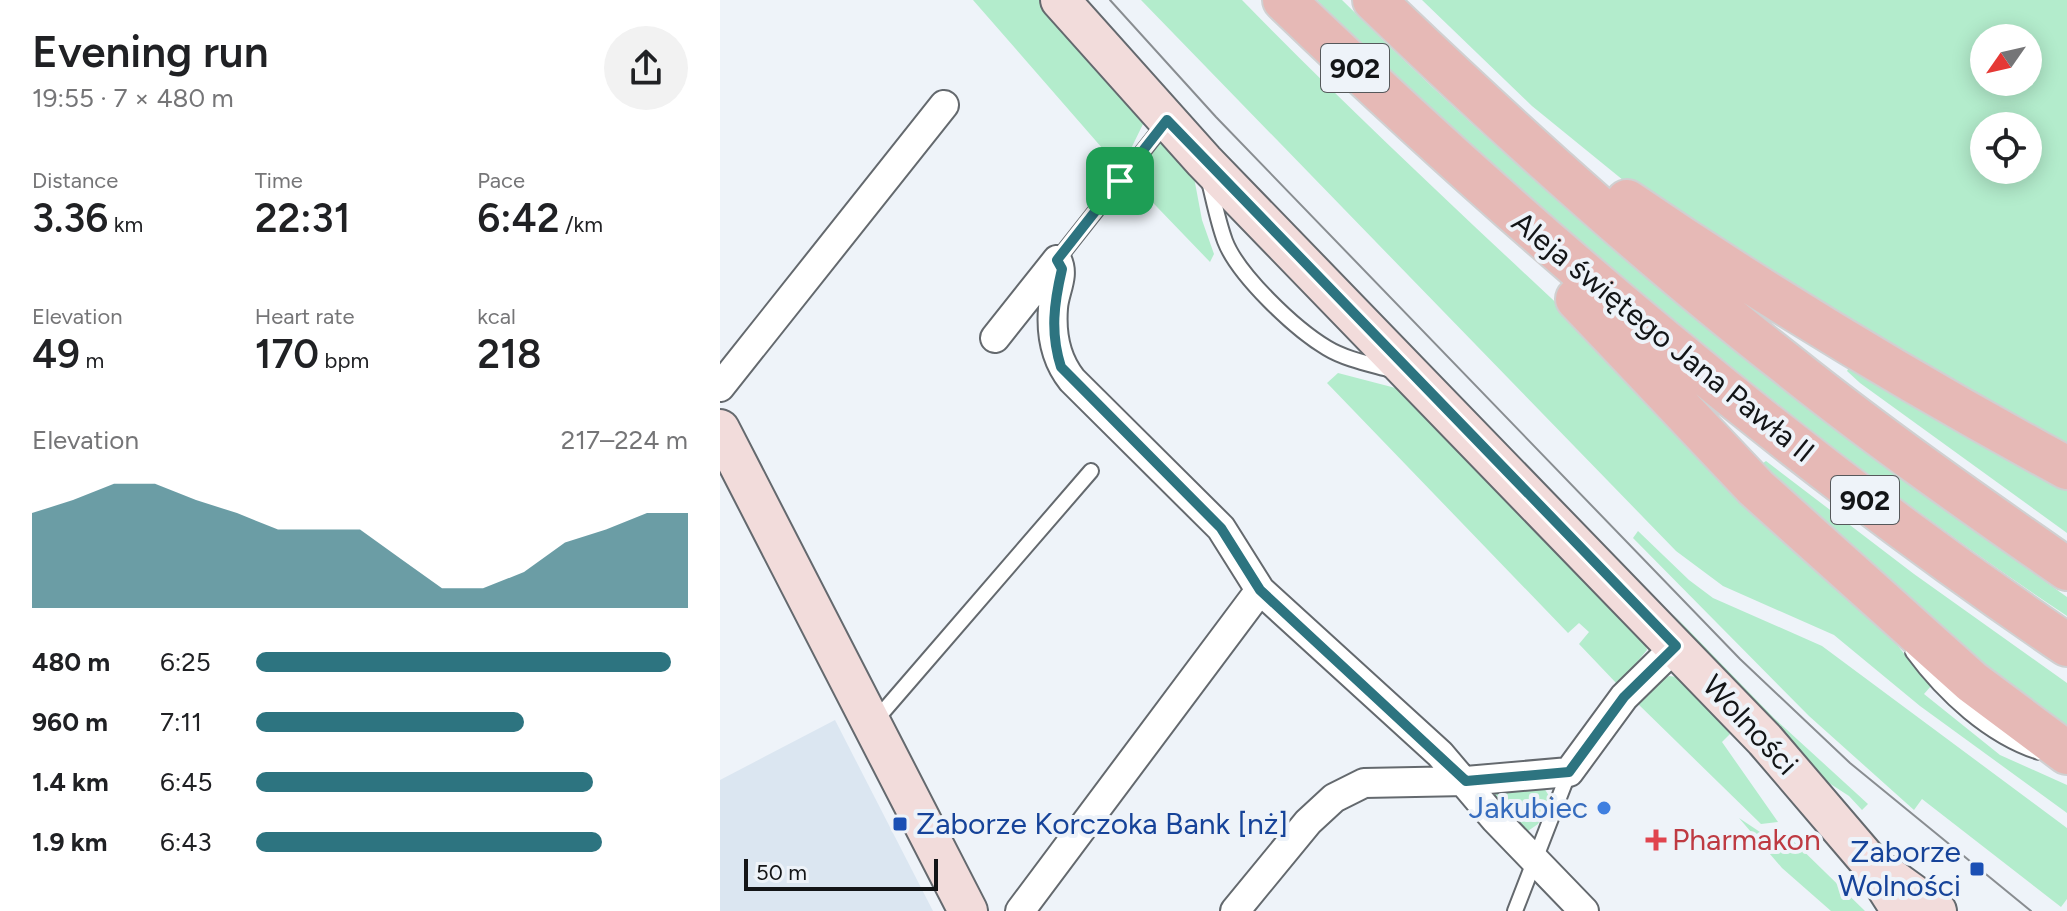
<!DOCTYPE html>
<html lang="en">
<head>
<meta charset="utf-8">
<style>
  body { margin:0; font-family:Figtree,sans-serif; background:#f2f2f2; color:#202124; height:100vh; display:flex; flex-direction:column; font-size:30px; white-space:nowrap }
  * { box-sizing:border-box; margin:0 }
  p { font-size:26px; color:#757577 }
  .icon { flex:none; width:44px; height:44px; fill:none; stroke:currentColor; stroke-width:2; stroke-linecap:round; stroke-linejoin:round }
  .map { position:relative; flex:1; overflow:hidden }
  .panel { display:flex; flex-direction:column; background:#fff; width:720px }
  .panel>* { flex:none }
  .needle { width:52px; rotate:236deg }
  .buttons { position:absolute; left:1250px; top:24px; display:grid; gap:16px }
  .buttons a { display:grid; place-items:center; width:72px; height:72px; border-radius:50%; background:#fff; box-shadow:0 4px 20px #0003; font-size:40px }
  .scale { position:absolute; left:24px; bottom:20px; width:194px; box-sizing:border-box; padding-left:8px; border:4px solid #131517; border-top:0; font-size:22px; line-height:28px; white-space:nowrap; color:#131517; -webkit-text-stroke:6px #eef3f9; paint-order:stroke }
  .pin { position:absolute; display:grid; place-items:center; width:68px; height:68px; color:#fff; margin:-34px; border-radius:16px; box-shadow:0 4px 12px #0006 }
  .round { display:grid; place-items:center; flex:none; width:84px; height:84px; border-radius:42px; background:#f2f2f2 }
  .head { display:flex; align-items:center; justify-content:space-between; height:136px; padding:0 32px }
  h1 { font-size:44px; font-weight:600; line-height:60px }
  .metrics { display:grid; grid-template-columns:repeat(3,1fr); gap:12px; height:136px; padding:8px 32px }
  .metrics div { display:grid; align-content:center }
  .metrics b { font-size:40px; font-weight:600 }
  .metrics small { font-size:22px; font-weight:400 }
  .metrics p { font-size:22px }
  .chart { height:224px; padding:16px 32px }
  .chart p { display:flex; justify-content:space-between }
  .chart svg { width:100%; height:144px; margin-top:8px; fill:#2d7480; opacity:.7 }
  ul { padding:0 32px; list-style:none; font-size:26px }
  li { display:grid; grid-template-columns:128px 96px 1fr; align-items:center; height:60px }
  li i { height:20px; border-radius:10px; background:#2d7480 }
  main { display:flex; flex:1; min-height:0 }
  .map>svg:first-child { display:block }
  .built { fill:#dbe6f1 }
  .green { fill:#b3eccc; fill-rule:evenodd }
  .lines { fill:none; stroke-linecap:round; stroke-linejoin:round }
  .lane-casing { stroke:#64696e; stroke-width:18 }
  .street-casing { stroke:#64696e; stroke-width:32 }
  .secondary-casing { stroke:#64696e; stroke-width:42 }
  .primary-casing { stroke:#d0d0d1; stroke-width:46 }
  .lane { stroke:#fff; stroke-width:14 }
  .street { stroke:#fff; stroke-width:28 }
  .secondary { stroke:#f2dcdb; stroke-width:38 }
  .primary { stroke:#e6b9b6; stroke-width:42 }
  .tram { stroke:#898d91; stroke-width:2 }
  .route-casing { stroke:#fff; stroke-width:16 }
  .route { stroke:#2d7480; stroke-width:10 }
  .shop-dot { fill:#3f7fe0; stroke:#eef3f9; stroke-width:3 }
  .transit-dot { fill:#1a4fb4; stroke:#eef3f9; stroke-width:3 }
  .health-dot { fill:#e0444e; stroke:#eef3f9; stroke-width:3 }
  .labels { text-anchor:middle; stroke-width:8; stroke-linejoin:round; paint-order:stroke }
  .shield { fill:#eef3f9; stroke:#55585b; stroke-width:2 }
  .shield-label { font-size:28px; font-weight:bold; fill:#131517 }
  .street-label { font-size:30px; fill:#131517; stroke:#eef3f9 }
  .shop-label { font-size:30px; fill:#366cbe; stroke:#eef3f9; text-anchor:end }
  .transit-label { font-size:30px; fill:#164399; stroke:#eef3f9; text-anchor:start }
  .health-label { font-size:30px; fill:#be3a42; stroke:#eef3f9; text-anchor:start }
</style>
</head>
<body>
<main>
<section class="panel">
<div class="head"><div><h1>Evening run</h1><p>19:55 · 7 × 480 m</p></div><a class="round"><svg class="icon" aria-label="share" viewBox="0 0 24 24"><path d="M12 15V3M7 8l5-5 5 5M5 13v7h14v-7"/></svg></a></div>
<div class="metrics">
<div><p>Distance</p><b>3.36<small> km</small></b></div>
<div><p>Time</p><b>22:31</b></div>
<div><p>Pace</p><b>6:42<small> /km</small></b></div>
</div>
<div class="metrics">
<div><p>Elevation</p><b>49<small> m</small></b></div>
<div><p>Heart rate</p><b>170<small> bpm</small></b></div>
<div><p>kcal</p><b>218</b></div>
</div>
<div class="chart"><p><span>Elevation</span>217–224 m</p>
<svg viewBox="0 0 160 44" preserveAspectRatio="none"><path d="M0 44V15L10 11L20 6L30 6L40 11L50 15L60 20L70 20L80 20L90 29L100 38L110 38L120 33L130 24L140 20L150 15L160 15V44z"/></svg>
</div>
<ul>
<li><b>480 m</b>6:25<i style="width:96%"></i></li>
<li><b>960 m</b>7:11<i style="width:62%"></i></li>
<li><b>1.4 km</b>6:45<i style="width:78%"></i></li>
<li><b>1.9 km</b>6:43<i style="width:80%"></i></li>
</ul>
</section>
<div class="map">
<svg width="1347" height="911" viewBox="0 0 1347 911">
  <rect width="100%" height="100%" fill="#eef3f9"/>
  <path class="built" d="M115 720 213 911H0V780Z"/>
  <path class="green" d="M253 0H319L425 120 403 165 396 164Z
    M421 0H522C716 199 928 380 1121 580 1153 613 1181 651 1211 686L1204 694 1280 755 1347 785V813L1200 706 1114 635 1003 586 956 551Z
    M597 0H622C845 221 1091 416 1347 597V616C1201 519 1063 411 929 299 814 205 700 107 597 0Z
    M702 0H1347V455L941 211 812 106ZM1264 38H1308V82H1264ZM1264 126H1308V170H1264Z
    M442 140 473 172 482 220 494 254 490 262 412 181Z
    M1130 366 1347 484V533L1140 383 1127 371Z
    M618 373 687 391 922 633 927 650 898 685 859 644 869 632 859 623 848 633 607 383Z
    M1046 461 1194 574 1347 683V728L1272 683 1040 465Z
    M918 531 969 580 993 598 1102 646 1347 828V899L1341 907 1202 799 1194 810 1089 716 913 538Z
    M953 614 1054 718 1148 804 1142 810 1129 796 1092 772Z
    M949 676 965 678 988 701 1010 734 1002 742 1058 822 1041 824 916 702 929 687Z
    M824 788 831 799 818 824 808 831 777 802 774 795 776 791Z
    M1019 818 1043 834 1065 833 1145 911H1111L1062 868Z"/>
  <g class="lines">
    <g class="lane-casing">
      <path id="lane" d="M489 181C494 201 498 222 505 241 518 275 575 329 607 348 625 359 650 364 671 370
        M337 260 446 122
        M1193 652C1224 694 1269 736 1319 752
        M155 721 371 471
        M795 911 849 772"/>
    </g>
    <g class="street-casing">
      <path id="street" d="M275 338 337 260C345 276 334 291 333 308 331 334 336 360 352 380L501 528 540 590 720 754 775 819 864 911
        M0 387 224 105
        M300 911 540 590
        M515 911 588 822 614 798 644 783 746 781 849 772 904 697 956 646"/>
    </g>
    <g class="secondary-casing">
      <path id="secondary" d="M340 0 484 161 1045 740 1151 864 1181 911
        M0 429 248 911
        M1167 875 1217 911"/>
    </g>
    <g class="primary-casing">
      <path id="primary" d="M564 0C809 235 1066 454 1347 645
        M654 0C786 127 923 252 1068 365 1158 437 1252 503 1347 569
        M907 201C1049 298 1196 386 1347 468
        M857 299 1036 488 1252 682 1347 753"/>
    </g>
    <use href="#lane" class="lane"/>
    <use href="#street" class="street"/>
    <use href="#secondary" class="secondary"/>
    <use href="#primary" class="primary"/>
    <path class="tram" d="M390 0 496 117 1020 659 1130 763 1311 911"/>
  </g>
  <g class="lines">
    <g class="route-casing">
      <path id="route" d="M447 120 956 646 904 697 849 772 746 781 540 590 501 528 341 367C330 333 334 303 342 269L337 260Z"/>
    </g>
    <use href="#route" class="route"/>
  </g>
  <circle class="shop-dot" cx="884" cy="808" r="8"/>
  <g class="transit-dot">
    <rect x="172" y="816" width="16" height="16" rx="4"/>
    <rect x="1249" y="861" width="16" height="16" rx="4"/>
  </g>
  <path class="health-dot" d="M932 828h8v8h8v8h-8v8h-8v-8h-8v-8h8z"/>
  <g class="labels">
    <g class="shield">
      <rect x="601" y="44" width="68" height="48" rx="6"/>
      <rect x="1111" y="476" width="68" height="48" rx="6"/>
    </g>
    <g class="shield-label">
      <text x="635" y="78">902</text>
      <text x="1145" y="510">902</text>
    </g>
    <g class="street-label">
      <text transform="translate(943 337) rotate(39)" y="10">Aleja świętego Jana Pawła II</text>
      <text transform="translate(1030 725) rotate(47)" y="10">Wolności</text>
    </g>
    <g class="shop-label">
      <text x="868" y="818">Jakubiec</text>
    </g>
    <g class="transit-label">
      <text x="196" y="834">Zaborze Korczoka Bank [nż]</text>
      <text x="1241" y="862" text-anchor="end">Zaborze<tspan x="1241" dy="34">Wolności</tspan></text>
    </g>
    <g class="health-label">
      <text x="952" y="850">Pharmakon</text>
    </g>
  </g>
</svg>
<div class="buttons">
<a><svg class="needle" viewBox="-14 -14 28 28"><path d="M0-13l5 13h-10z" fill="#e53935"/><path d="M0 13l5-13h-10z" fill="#757577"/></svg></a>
<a><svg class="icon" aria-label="locate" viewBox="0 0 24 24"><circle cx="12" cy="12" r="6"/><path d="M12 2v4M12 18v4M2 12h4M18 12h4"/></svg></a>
</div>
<div class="scale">50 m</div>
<div class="pin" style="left:400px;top:181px;background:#1e9e55"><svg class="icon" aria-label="arrive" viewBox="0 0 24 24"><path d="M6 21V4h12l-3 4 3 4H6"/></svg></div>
</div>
</main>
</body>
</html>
